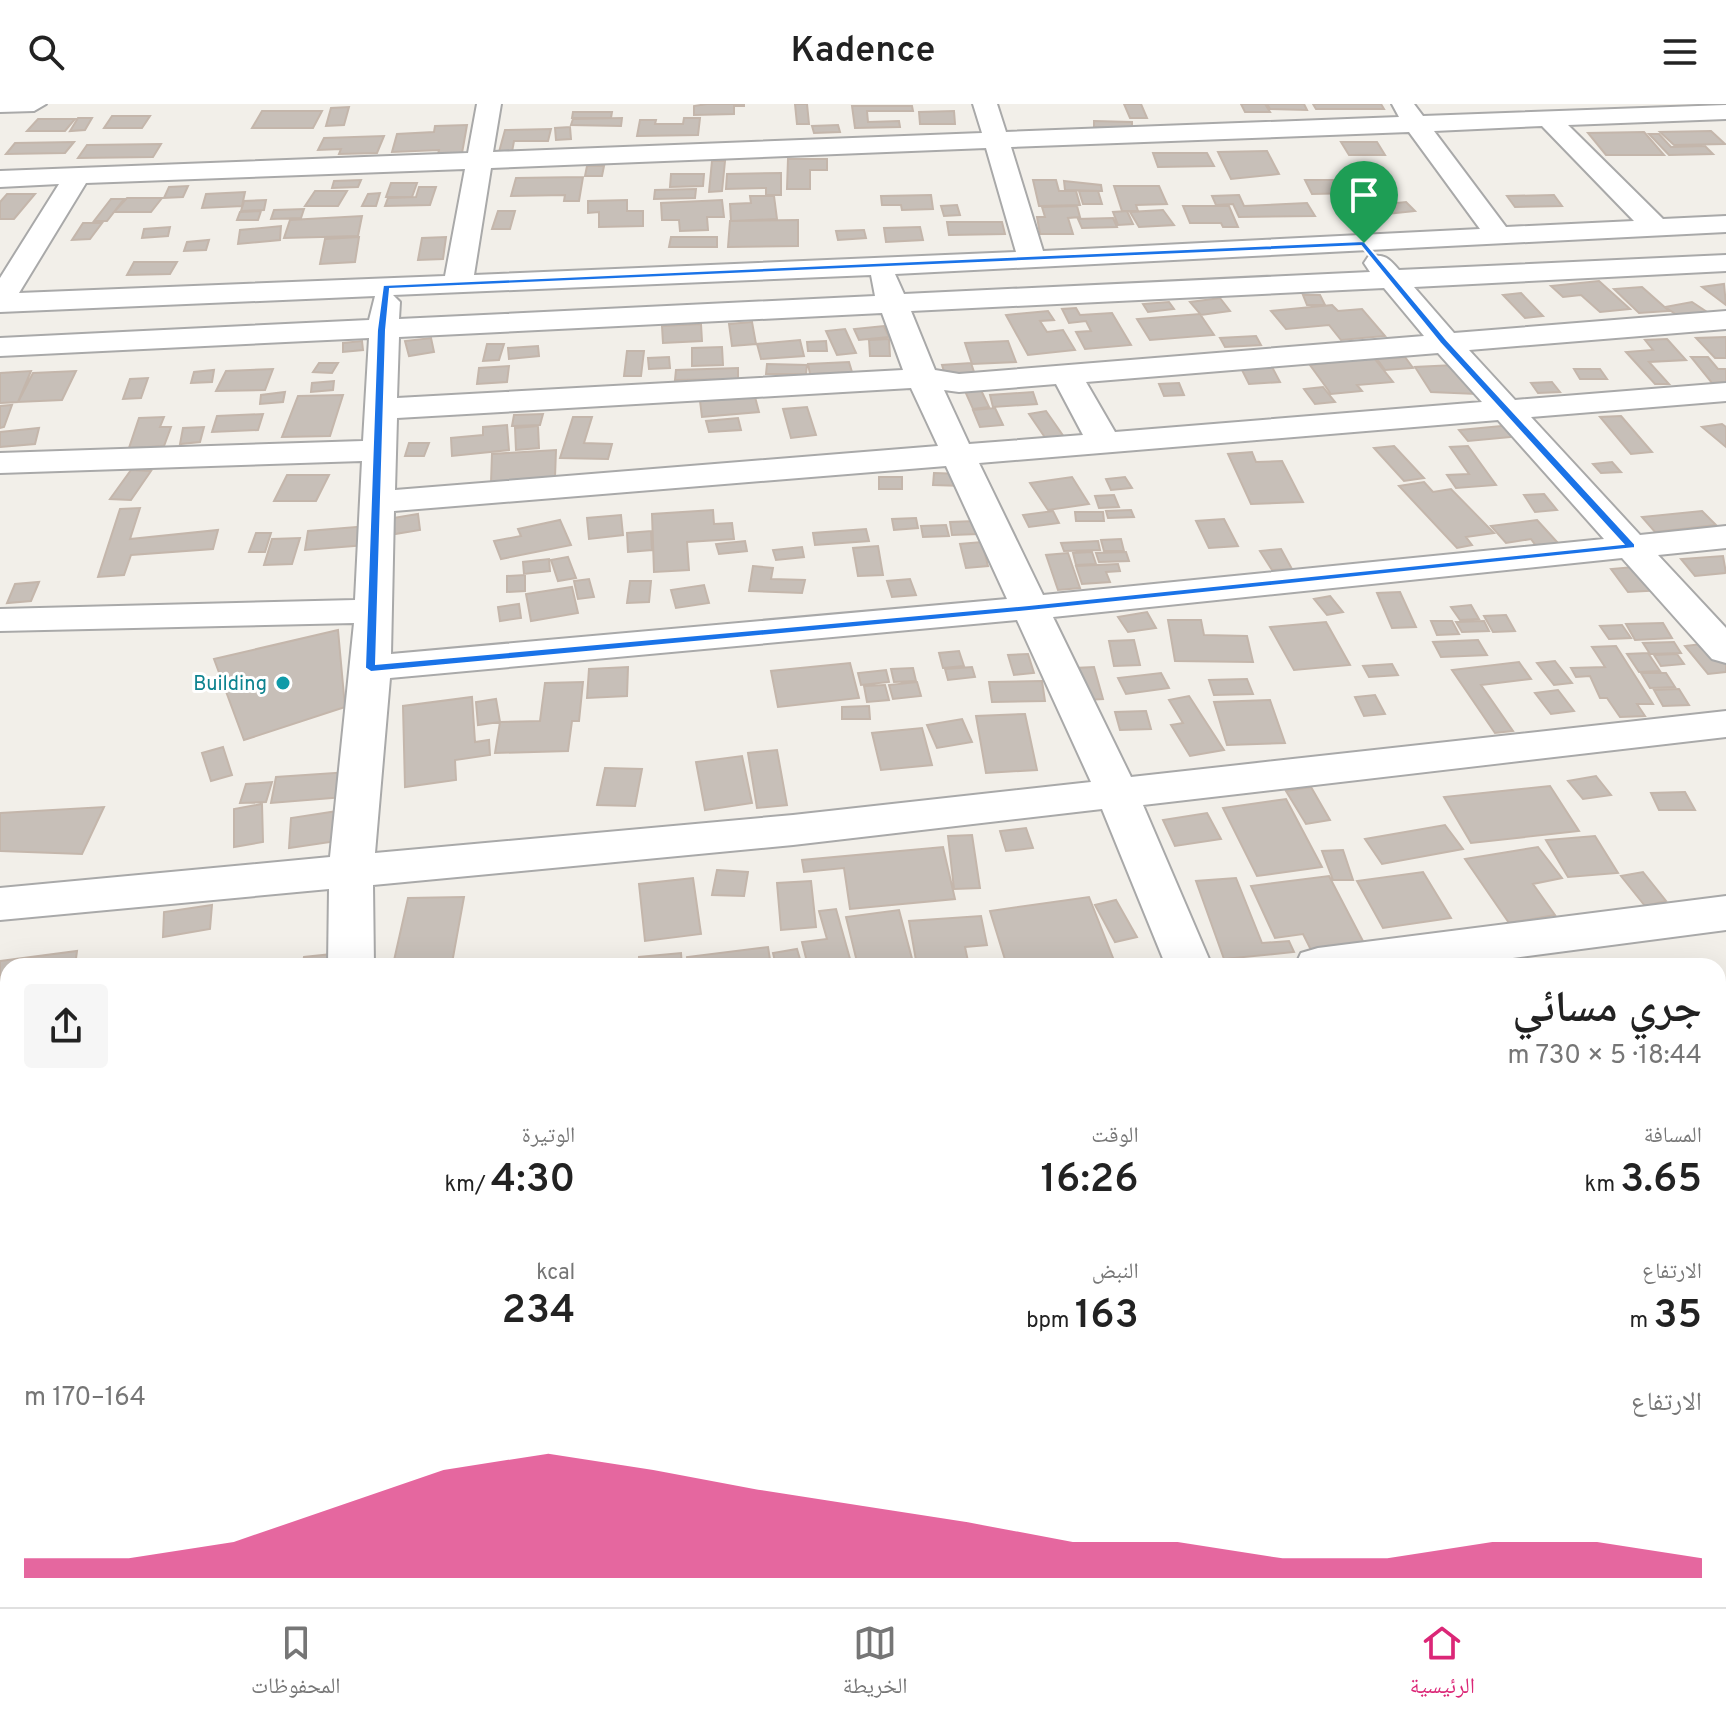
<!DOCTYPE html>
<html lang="ar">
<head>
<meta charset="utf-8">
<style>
  body { margin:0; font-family:Overpass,"Noto Naskh Arabic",sans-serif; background:#f6f6f6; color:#222; direction:rtl; height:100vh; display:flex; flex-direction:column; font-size:30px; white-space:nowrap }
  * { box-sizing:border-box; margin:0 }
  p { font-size:26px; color:#767676 }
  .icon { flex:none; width:44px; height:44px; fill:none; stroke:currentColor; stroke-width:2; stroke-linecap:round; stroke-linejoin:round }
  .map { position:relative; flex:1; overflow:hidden; direction:ltr }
  .side { position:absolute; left:0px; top:854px; width:1726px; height:650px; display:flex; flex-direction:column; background:#fff; border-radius:24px 24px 0 0; box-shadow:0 8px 32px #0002; direction:rtl }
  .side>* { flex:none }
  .pin { position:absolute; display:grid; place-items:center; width:68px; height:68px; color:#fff; margin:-82px -34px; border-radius:50% 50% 50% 0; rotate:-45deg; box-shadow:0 0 8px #0007 }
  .pin .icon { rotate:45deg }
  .round { display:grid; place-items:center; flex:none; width:84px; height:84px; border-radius:8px; background:#f6f6f6 }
  .headline { display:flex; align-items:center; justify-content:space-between; height:136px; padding:0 24px }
  h1 { font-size:44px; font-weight:600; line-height:60px }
  .figures { display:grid; grid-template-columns:repeat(3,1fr); gap:12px; height:136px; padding:8px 24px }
  .figures div { display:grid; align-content:center }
  .figures b { font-size:40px; font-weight:600 }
  .figures small { font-size:22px; font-weight:400 }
  .figures p { font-size:22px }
  .chart { height:224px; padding:16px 24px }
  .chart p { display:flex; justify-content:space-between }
  .chart svg { width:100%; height:144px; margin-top:8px; fill:#db2777; opacity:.7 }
  header { display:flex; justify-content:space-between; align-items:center; height:104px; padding:0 24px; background:#fff; font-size:36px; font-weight:600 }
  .menu { display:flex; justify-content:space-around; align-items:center; height:112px; border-top:2px solid #e0e0e0; background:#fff; font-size:22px; color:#767676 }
  .menu a { display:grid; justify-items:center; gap:4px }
  .menu .on { color:#db2777 }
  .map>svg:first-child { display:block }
  .building { fill:#c7bfb8; stroke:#c4b6ab; stroke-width:2 }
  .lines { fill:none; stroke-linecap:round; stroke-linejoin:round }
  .minor-casing { stroke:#a9a9a9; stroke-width:4 }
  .minor { fill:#fff; fill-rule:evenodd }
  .route { fill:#1a73e8; stroke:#fff; stroke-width:2; fill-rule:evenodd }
  .culture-dot { fill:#0f9aa8; stroke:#fff; stroke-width:3 }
  .labels { text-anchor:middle; stroke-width:6; stroke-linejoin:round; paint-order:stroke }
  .culture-label { font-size:20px; fill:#0d838f; stroke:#fff; text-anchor:end }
</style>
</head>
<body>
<header><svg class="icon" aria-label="menu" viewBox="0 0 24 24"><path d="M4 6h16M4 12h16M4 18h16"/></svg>Kadence<svg class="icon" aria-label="search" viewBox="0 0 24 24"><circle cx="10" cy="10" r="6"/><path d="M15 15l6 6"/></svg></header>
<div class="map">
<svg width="1726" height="1503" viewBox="0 0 1726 1503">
  <rect width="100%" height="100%" fill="#f2efe9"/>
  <path class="building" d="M707 0H744V2H734V10L694 11V2Z
    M795 0H807L809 20H797Z
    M1124 0H1141L1147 14H1130Z
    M1241 0H1265L1270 8H1245Z
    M1267 0H1304L1307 6 1270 5Z
    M1313 0H1381L1384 5H1316Z
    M852 2H912L913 7H867L868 18 899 17 900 23 855 24Z
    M349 3 344 21 326 22 331 4Z
    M262 7H322L313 24H252Z
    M954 7 955 20H920L919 8Z
    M573 8H612L611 14H572Z
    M112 12H150L142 24H104Z
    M78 14H92L85 26 70 27Z
    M622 14 621 22 571 21 573 15Z
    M684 14H700L698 31 637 32 640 16H656L655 20H683Z
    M38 15H75L65 27H27Z
    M1094 17 1132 18V24L1094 23Z
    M467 21 461 55H437L439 46 392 48 397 30 434 28 435 22Z
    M838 21 840 28 814 29 812 22Z
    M570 23 571 35 556 36 555 24Z
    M551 25 548 37H514L512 48H499L505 26Z
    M1711 27 1725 40 1674 41 1660 28Z
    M1644 28 1664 51H1606L1588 29Z
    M1649 30H1659L1671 43 1705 42 1713 50 1669 51Z
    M384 32 377 49 339 50 341 45 318 46 324 34Z
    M74 38 65 49 6 50 15 39Z
    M1341 38H1377L1385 51H1349Z
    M161 40 153 53 78 54 87 41Z
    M1267 47 1279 70 1231 75 1218 48Z
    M1153 49H1207L1214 62 1158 63Z
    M788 55H827V66H810V85H787Z
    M712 57H725L722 87 709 88Z
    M587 62H604L602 72H585Z
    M781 69V91H766V84L726 85 727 70Z
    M671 70H704L703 82 670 83Z
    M583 73 579 97H564L565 91 511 92 516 74Z
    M361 76 358 83 332 84 334 77Z
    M1033 76H1056L1059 87H1076L1080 101 1039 102Z
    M1305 76H1347L1354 89 1312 90Z
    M1064 77 1101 81 1102 87 1065 86Z
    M391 79H417L412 93H386Z
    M188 82 183 93 164 94 169 83Z
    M1114 82H1159L1167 100 1136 101 1138 107H1122Z
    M419 83H436L430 101 385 102 388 94 416 93Z
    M696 85 695 94 654 95 655 86Z
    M315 87H347L338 102H305Z
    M1079 87H1098L1102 100H1083Z
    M245 88 242 102 202 104 206 90Z
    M380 89 376 102H362L368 90Z
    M7 90H35L14 115H0V98Z
    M931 91 933 105 902 106 901 101H882L881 92Z
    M1239 91 1244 102 1307 99 1315 112 1239 113 1233 100 1216 101 1212 92Z
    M1554 91 1562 102 1515 103 1507 92Z
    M750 92H774L777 115 731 117 730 100 751 99Z
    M127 94H162L151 108H114Z
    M111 95H124L107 117H94Z
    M266 96 264 106 241 107 244 97Z
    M627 96V107H643V122L599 123V108L588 109V97Z
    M722 96 724 113H707L708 126 680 127 679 116H662L661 99Z
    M1406 98 1415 107 1387 110 1378 101Z
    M957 101 960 111 944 112 941 102Z
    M1077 102 1080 113 1068 114 1073 130H1040L1037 113H1045L1042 103Z
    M1183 102H1229L1238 123H1223L1221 119H1190Z
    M304 105 301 114 271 115 274 106Z
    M1163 106 1174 121 1139 123 1130 108Z
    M261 107 258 116H237L240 108Z
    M498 107H515L510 125H492Z
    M1127 107 1133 120 1118 121 1113 108Z
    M362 112 358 132 284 134 290 116Z
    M1113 114 1117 123 1082 124 1078 115Z
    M798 116V142L728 143 730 117Z
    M947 118H1002L1005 130 949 131Z
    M83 119H102L90 135 72 136Z
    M281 122 280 136 238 140 240 126Z
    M170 123 168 132 142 134 144 125Z
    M920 123 923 136 886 138 884 124Z
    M864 126 866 134 838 136 836 127Z
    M359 133 355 158 320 160 325 135Z
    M446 133 443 155 418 156 422 134Z
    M671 133H717V143H669Z
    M209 136 206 146 184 147 187 138Z
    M134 158H177L170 170 127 171Z
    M1599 177 1630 205 1600 208 1581 191 1563 193 1551 182Z
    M1724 180 1726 201 1702 183Z
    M1642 183 1669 207 1639 209 1614 185Z
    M1521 189 1543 212 1525 214 1503 191Z
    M1303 191H1320L1325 201H1307Z
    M1220 194 1230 207 1201 211 1190 198Z
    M1169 198 1174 205 1148 208 1143 200Z
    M1692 198 1707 208 1680 213 1665 203Z
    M1332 201 1338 207 1362 205 1385 232 1341 236 1329 221 1286 225 1271 207Z
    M1076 204 1080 211 1112 209 1131 241 1085 245 1076 228 1091 227 1086 217 1069 219 1062 205Z
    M1048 207 1054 216 1040 217 1047 228 1063 226 1075 246 1028 251 1006 211Z
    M1200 210 1214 231 1150 236 1137 215Z
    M752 218 756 240 732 242 729 220Z
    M701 220 702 237 663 239 662 222Z
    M884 222 889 233 859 236 854 225Z
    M845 225 856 249 837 251 826 227Z
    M1256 232 1261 241 1225 243 1220 234Z
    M1726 233V254H1715L1696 234Z
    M431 234 434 248 409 252 405 237Z
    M889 235 890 252H870L869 236Z
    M1667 235 1686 256 1649 258 1669 280H1655L1626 248 1653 246 1645 236Z
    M800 236 804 252 761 255 757 240Z
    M362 237 363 246 343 248V239Z
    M826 237 827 247H808L807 238Z
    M1008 237 1016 258 972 260 965 239Z
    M487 240H504L499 256 483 257Z
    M538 242 539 252 509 255 508 244Z
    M722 243 723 261 692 262V244Z
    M627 247H644L641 272H624Z
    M669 253 670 264 649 265 648 254Z
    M1405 253 1413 264 1385 266 1377 255Z
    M1691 253H1708L1718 265H1726V278L1712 279Z
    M1374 254 1393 278 1357 281 1362 287 1331 290 1310 261Z
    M849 258 852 268 810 270 808 260Z
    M319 259H338L332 269 313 268Z
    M971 259 974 268 945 271 942 261Z
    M767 260 807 261 806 270H766Z
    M1271 261 1280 278 1249 280 1240 262Z
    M1455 261 1476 290 1431 288 1415 263Z
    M509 262 507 278 477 280 479 264Z
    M738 264V275L675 276 676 266Z
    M273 265 265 286 216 287 226 267Z
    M1574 265H1600L1607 275H1580Z
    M214 266 212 278 191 279 194 268Z
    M31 267 18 298 0 299V269Z
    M76 267 62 296 18 298 33 269Z
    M148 274 141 294 123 295 130 275Z
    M334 277 333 286 311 288 312 279Z
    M1552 278 1560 288 1538 289 1531 279Z
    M1179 279 1184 291 1164 292 1159 280Z
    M1323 283 1335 298 1315 300 1304 285Z
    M980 284 989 303 973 305 964 285Z
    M285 288 283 298 260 300 261 291Z
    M1033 288 1037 300 993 303 990 291Z
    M343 291 330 332 282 333 298 292Z
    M755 293 759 308 702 313 700 297Z
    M12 301 4 323 0 324V302Z
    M807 303 816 331 791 334 783 305Z
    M995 304 1003 321 980 323 973 306Z
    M1046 307 1064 333 1046 335 1029 310Z
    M263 310 258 326 212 328 217 312Z
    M543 310 540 321 512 322 514 311Z
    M1621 312 1652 348 1631 350 1600 313Z
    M164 313 160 323H171L164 342 129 344 139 314Z
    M573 313H592L584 339 612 340 608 355 560 354Z
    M738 314 741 326 709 328 706 317Z
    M1722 320 1726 323V343L1702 323Z
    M507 321 509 346 452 352 451 334 483 331V323Z
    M1512 321 1522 332 1468 337 1459 326Z
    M538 322 539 344 516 346 515 324Z
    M204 323 200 338 180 340 183 324Z
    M39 324 35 340 0 343V328Z
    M409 339H429L424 352H405Z
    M1394 342 1424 374 1404 377 1374 344Z
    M1468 342 1496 381 1456 384 1447 371 1469 370 1450 343Z
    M556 346 555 373 491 379 492 350Z
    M1252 348 1256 358 1282 357 1303 398 1251 400 1228 350Z
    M1612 358 1621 368 1601 369 1593 360Z
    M131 366 151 367 131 396 110 395Z
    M934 369 963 370V382L933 381Z
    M287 371H329L316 397H274Z
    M879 373H902V385H879Z
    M1072 373 1089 400 1048 406 1030 379Z
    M1125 373 1132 384 1111 386 1106 375Z
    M1424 378 1433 388 1451 385 1494 429 1466 433 1472 441 1457 444 1399 382Z
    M1544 390 1557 406 1535 408 1524 391Z
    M1114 391 1119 403 1099 404 1095 392Z
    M140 404 130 435 218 426 213 445 131 451 124 471 98 473 120 405Z
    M713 406 714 420 732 419 734 435 687 438 689 466 654 468 652 410Z
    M1131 406 1134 413 1108 414 1106 407Z
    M1053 407 1059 419 1029 423 1023 411Z
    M1702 407 1716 421 1655 428 1642 413Z
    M1075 408H1103L1104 417H1076Z
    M418 410 420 426 395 430 393 414Z
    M621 411 623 431 589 435 587 414Z
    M916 414 918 424 894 426 892 415Z
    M1224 415 1238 442 1209 444 1196 417Z
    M560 416 571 441 501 455 494 437 521 432 518 425Z
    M1537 416 1558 439 1536 442 1531 435 1506 439 1491 422Z
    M975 417 978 430 952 431 950 418Z
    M946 421 949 432 923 433 921 422Z
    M368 422 366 441 305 446 308 427Z
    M866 425 869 437 815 441 813 429Z
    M651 427 652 446 628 448 627 429Z
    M256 429H271L265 448H249Z
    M300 434 292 460 264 461 272 435Z
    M1121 435 1124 447H1104L1101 436Z
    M745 437 747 447 719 450 716 440Z
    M1098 437 1100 446 1064 447 1061 439Z
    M982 438 988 462 966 464 960 440Z
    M878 442 883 471 858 472 853 444Z
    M802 443 804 453 776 456 773 446Z
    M1281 445 1292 465 1272 466 1260 447Z
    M1092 448 1096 460 1076 461 1073 449Z
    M1126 448 1129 457 1099 458 1096 449Z
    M1068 449 1080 484 1058 486 1046 451Z
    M1723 452 1726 469 1695 472 1681 455Z
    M568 453 576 474 558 477 551 456Z
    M549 455 550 467 524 470 523 458Z
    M1118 460 1120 467 1106 468 1110 478 1082 480 1076 462Z
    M753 462 773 464 771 475 805 476 802 489 749 487Z
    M1645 462 1663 486 1628 488 1611 465Z
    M525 471V487L507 488V472Z
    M589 475 594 493 578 495 574 477Z
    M910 475 916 491 892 493 887 477Z
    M630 477H651L649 498 627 499Z
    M39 478 31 497 7 499 15 480Z
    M704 481 709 499 676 504 671 486Z
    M572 483 578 509 531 517 526 490Z
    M1400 488 1416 523 1392 524 1377 489Z
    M1330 492 1343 508 1327 511 1314 495Z
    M519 500 521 514 500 517 498 503Z
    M1471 501 1479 515 1460 516 1451 503Z
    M1147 508 1156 524 1128 528 1118 513Z
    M1506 511 1515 527 1493 528 1484 512Z
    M1168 516H1201L1204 531 1247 532 1253 558 1175 557Z
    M1431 517H1452L1459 530 1437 531Z
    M1484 517 1489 527 1462 528 1456 518Z
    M1326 518 1350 561 1294 566 1270 523Z
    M1663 519 1672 534 1635 536 1626 520Z
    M1622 521 1631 534 1609 535 1600 522Z
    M338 526 345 603 244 636 214 555Z
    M1134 536 1140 561 1114 562 1109 537Z
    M1478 536 1487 551 1441 553 1433 538Z
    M1674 538 1681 549 1650 550 1643 539Z
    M1710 539 1726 558V568L1708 570 1685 542Z
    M1616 542 1653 600H1637L1645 612 1620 613 1607 594H1600L1590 572 1576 573 1571 564 1605 563 1592 543Z
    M959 547 964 562 943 564 939 549Z
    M1648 549 1660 567 1639 568 1627 550Z
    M1028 550 1034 569 1014 571 1008 551Z
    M1677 550 1684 560 1661 562 1654 551Z
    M1555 557 1572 579 1554 581 1537 559Z
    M1519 558 1531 575 1481 581 1513 627 1495 629 1452 566Z
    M850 559 859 594 778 603 771 567Z
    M1392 560 1398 571 1369 573 1363 562Z
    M628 563 627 592 587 594 589 565Z
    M972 563 975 573 948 576 945 565Z
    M1094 563 1103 595 1085 596 1075 564Z
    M913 564 916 577 894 578 891 565Z
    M886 566 889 578 861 581 858 569Z
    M1161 569 1169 584 1126 590 1118 574Z
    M1641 569H1666L1675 583 1650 584Z
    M1247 575 1253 590 1214 591 1209 576Z
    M1042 577 1045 597 992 598 989 578Z
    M583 578 579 617H572L568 647 495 649 500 618 540 617 545 579Z
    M917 578 921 592 893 595 889 581Z
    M885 581 889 596 867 598 864 582Z
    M1679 585 1689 601 1663 602 1654 586Z
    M1558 586 1574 607 1551 610 1535 589Z
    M1375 591 1385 610 1364 612 1355 593Z
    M1189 592 1224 646 1190 652 1171 621 1183 619 1169 596Z
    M472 593 475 638 489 636 490 651 455 656 456 676 405 683 403 602Z
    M496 595 500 618 478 621 476 598Z
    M1270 596 1285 639 1227 641 1214 598Z
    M869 602 870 615H842V603Z
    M1146 607 1151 625 1120 626 1115 608Z
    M1025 610 1037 666 986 669 976 612Z
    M962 615 972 638 937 644 927 621Z
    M922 624 932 661 881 666 872 629Z
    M223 643 232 671 211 677 202 649Z
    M777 646 787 701 757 704 748 649Z
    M742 652 752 699 705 706 696 658Z
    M605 664 642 665 635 702 597 701Z
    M349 668 344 693 271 699 276 673Z
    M1596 672 1611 691 1583 695 1568 677Z
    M272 678 266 698 240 699 246 680Z
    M1550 682 1579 727 1471 739 1444 693Z
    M1311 683 1330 716 1306 720 1286 687Z
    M1685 688 1695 706H1659L1651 689Z
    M1286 695 1322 763 1257 772 1223 704Z
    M262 700 263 738 234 743V705Z
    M104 703 82 750 0 747V709Z
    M344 706V736L289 744 291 714Z
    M1207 709 1221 735 1175 742 1163 716Z
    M1445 721 1463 745 1382 760 1365 735Z
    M1026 724 1033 744 1006 747 1000 727Z
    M972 731 980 784 954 785 948 732Z
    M1595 732 1618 769 1568 773 1546 736Z
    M943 743 955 795 850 805 844 764 804 768 802 756Z
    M1538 743 1562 774 1533 780 1555 811 1509 819 1465 755Z
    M1343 746 1353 776H1333L1322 747Z
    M717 766 748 768 744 792 712 791Z
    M1423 768 1451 814 1383 824 1357 777Z
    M1643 768 1666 797 1645 802 1621 772Z
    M1329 772 1365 841 1312 848 1303 830 1275 834 1251 782Z
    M693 774 701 830 645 837 639 780Z
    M1236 774 1262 839 1289 837 1294 848 1224 855 1196 777Z
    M811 777 816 823 781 826 777 779Z
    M464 793 452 859 393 861 408 794Z
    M1089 793 1115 859 1007 862 990 807Z
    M1116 796 1137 833 1115 838 1095 801Z
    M212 801 210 825 163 833 164 808Z
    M836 805 852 862H808L802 838 827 835 819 807Z
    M899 806 914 862H858L846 813Z
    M981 812 987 841 965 843 969 862H917L909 817Z
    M768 843 771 862H688L687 853Z
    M797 845 802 862H776L773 849Z
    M77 847 75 862H8V915L0 916V857Z
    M681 849 682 862H639V853Z
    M333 850 331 862H302L304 853Z
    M636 856V862H571V860Z
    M8 927V997L0 998V928Z
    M8 1069V1155H0V1083L4 1082Z
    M23 1496H67L22 1503Z
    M80 1496H124L123 1503H79Z
    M194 1496H237V1503H193Z
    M397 1496H436L435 1503H396Z"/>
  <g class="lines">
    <g class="minor-casing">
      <path id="minor" d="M0 0H46L34 7 0 8Z
        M477 0H501L493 48 982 29 973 0H997L1006 28 1399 13 1392 0H1414L1423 12 1726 1V15L1568 21 1663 115 1726 112V128L895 170 904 190 1370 168 1364 159 1368 153C1384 149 1389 154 1399 166L1726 151V167L1414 183 1454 229 1726 207V225L1469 246 1515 296 1726 279V297L1531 313 1640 431 1726 422V444L1658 451 1726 524V559L1712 555 1622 454 1053 513 1131 673 1726 607V633L1143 701 1212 862H1166L1102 705 793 741 373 781 374 862H328L329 785 0 816V784L330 753 354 519 0 527V505L355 496 362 357 0 369V349L363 337 369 234 0 252V234L369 216 375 192 0 208V174L59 80 0 83V67L468 49ZM1542 22 1634 117 1506 123 1434 27ZM1409 28 1480 125 1043 147 1011 43ZM986 44 1016 148 474 171 491 64ZM465 65 445 172 19 189 86 79ZM871 171 875 192 399 215 400 198 393 191ZM1384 184 1424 232 959 270 935 266 911 207ZM882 209 903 266 397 294 399 233ZM1438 249 1482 298 1115 328 1086 278ZM1056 280 1083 331 969 340 944 286 959 288ZM911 284 938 342 395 386 397 314ZM1498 316 1604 435 1043 491 979 359ZM946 362 1007 495 391 550 394 407ZM1017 516 1091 678 793 711 375 749 390 574Z
        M1726 792V826L1452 862H1295L1301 849 1318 844Z
        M8 1001V1043L0 1044V1002Z
        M1726 1037V1081L1718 1082V1038Z
        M0 1267H8V1323H0Z
        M1726 1372V1432L1718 1433V1373Z
        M303 1496H367V1503H303Z
        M1100 1496H1199L1196 1503H1097Z
        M1436 1496H1500L1503 1503H1439Z"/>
    </g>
    <use href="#minor" class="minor"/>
  </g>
  <path class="route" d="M1364 137 1447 236 1635 440V444L1029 507 371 568 365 564 377 226 383 181ZM1361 142 1440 239 1623 440 1029 501 376 560 386 226 390 185Z"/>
  <circle class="culture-dot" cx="283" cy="579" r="8"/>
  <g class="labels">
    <g class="culture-label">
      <text x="267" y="586">Building</text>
    </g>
  </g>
</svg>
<div class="pin" style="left:1364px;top:139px;background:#1e9e55"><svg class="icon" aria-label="arrive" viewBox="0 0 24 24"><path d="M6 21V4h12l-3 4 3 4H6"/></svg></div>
<section class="side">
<div class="headline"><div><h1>جري مسائي</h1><p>18:44 · 5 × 730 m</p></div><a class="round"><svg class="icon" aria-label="share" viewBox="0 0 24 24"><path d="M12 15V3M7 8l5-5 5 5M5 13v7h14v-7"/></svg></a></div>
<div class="figures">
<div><p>المسافة</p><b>3.65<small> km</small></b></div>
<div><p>الوقت</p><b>16:26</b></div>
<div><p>الوتيرة</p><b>4:30<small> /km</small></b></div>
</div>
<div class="figures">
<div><p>الارتفاع</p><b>35<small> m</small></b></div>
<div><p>النبض</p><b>163<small> bpm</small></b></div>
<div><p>kcal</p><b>234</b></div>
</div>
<div class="chart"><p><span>الارتفاع</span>164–170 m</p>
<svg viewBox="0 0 160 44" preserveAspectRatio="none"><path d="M0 44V38L10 38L20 33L30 22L40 11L50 6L60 11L70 17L80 22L90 27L100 33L110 33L120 38L130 38L140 33L150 33L160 38V44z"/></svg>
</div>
</section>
</div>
<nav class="menu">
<a class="on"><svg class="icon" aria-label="home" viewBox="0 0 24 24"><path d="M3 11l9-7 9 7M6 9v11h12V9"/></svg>الرئيسية</a>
<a><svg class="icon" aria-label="map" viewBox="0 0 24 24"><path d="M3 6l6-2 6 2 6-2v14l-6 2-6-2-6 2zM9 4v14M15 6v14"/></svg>الخريطة</a>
<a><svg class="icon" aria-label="saved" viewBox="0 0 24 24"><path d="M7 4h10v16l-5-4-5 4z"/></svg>المحفوظات</a>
</nav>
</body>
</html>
